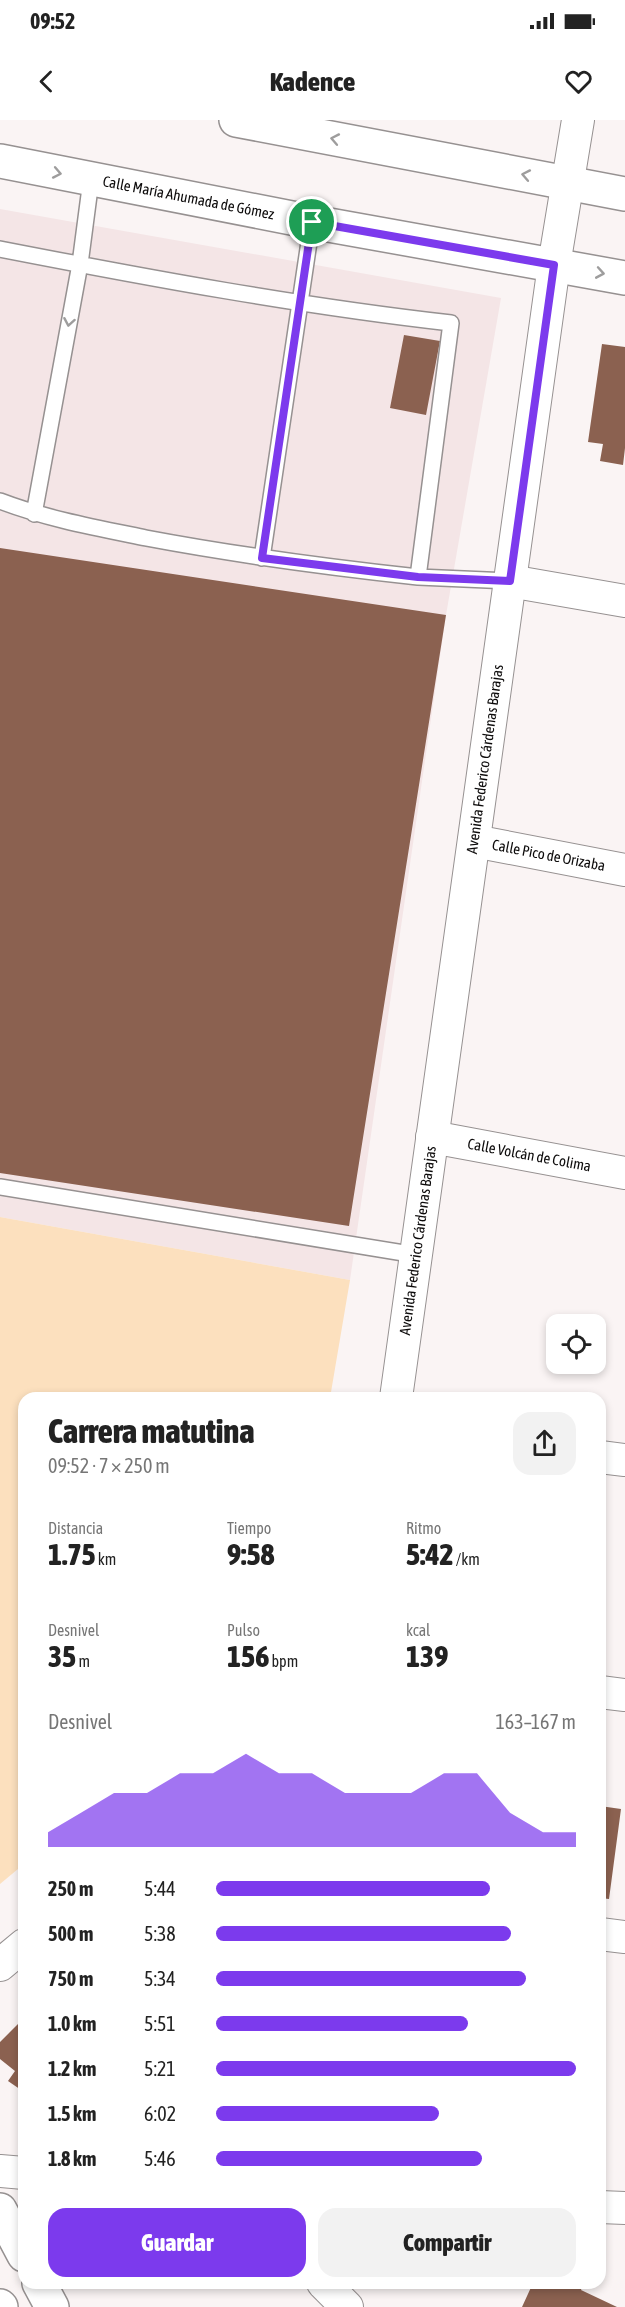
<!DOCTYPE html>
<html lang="es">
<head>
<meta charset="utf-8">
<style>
  body { margin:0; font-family:"Asap Condensed",sans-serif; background:#f2f2f2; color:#222; height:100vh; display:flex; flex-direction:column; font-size:22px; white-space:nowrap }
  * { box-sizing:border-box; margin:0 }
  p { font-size:20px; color:#767676 }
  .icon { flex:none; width:33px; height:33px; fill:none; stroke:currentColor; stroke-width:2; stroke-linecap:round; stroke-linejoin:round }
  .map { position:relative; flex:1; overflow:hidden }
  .sheet { position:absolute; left:18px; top:1272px; width:588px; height:897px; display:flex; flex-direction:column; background:#fff; border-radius:18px; box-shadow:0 3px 9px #0003 }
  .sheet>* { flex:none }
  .tools { position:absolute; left:546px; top:1194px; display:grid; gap:12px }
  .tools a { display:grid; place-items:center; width:60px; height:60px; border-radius:12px; background:#fff; box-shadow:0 3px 9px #0003; font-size:30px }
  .pin { position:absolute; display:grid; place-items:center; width:51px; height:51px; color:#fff; margin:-26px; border:3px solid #fff; border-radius:50%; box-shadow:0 2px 6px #0007 }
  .round { display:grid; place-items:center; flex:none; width:63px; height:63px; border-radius:18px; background:#f2f2f2 }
  .headline { display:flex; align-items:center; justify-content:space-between; height:102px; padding:0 30px }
  h1 { font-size:33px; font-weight:800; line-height:45px }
  .figures { display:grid; grid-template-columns:repeat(3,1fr); gap:9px; height:102px; padding:6px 30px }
  .figures div { display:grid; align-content:center }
  .figures b { font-size:30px; font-weight:800 }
  .figures small { font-size:16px; font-weight:400 }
  .figures p { font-size:16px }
  .chart { height:168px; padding:12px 30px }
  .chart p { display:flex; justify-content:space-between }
  .chart svg { width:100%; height:108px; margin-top:6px; fill:#7c3aed; opacity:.7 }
  .action { display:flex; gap:12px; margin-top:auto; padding:12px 30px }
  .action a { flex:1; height:69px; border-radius:18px; background:#7c3aed; color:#fff; font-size:24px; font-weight:800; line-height:69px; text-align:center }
  .action a+a { background:#f2f2f2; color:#222 }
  ul { padding:0 30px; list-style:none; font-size:20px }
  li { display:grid; grid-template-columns:96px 72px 1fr; align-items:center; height:45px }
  li i { height:15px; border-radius:8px; background:#7c3aed }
  .status { display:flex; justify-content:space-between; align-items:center; height:42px; padding:0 30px; background:#fff; direction:ltr }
  .status svg { height:16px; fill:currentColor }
  header { display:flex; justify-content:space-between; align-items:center; height:78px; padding:0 30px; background:#fff; font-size:27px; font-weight:800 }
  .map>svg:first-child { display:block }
  .built { fill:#f4e5e6 }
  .green { fill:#fce0be }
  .building { fill:#8b6150 }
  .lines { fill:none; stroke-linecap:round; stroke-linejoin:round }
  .lane-casing { stroke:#969191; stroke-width:18 }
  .street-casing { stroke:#969191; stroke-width:34 }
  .primary-casing { stroke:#969191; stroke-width:36 }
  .lane { stroke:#fff; stroke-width:15 }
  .street { stroke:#fff; stroke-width:32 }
  .primary { stroke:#fff; stroke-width:33 }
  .oneway { stroke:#9e9d9d }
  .route-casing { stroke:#fff; stroke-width:12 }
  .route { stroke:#7c3aed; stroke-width:8 }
  .labels { text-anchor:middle; stroke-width:5; stroke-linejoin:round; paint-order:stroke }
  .street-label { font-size:15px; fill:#0d0b0b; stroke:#fff }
</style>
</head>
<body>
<div class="status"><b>09:52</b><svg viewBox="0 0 49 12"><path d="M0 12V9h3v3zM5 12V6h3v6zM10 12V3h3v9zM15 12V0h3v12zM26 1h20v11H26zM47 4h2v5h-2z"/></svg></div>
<header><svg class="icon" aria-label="back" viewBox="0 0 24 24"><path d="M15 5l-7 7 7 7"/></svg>Kadence<svg class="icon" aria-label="heart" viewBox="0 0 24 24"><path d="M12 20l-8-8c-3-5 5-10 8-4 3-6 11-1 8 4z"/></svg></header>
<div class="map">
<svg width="625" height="2187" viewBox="0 0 625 2187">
  <rect width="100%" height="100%" fill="#faf4f4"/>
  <path class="built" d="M0 89 501 178 446 495 350 1160 0 1097Z"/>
  <path class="green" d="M0 1097 350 1160 330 1278H24V1744L0 1764Z"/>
  <path class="building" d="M404 215 440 221 426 295 390 288Z
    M602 224 625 227V328L623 345 600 341 603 324 588 322Z
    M0 428 446 495 349 1106 0 1053Z
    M600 1686 621 1689 609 1779 600 1778Z
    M24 1898V1972L8 1961 15 1951 0 1939V1922Z
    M533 2163H584L581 2170 617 2187H522Z"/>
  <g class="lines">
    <g class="lane-casing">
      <path id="lane" d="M0 129C149 158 300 186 451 203L418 457C327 447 236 435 146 418 97 408 47 399 0 381
        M34 394 80 144 91 60
        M262 438 312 102
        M418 457 510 461
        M0 1067 416 1135"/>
    </g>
    <g class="street-casing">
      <g id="street">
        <path d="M510 461 625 481"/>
        <path id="s1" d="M474 721 625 750"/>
        <path id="s2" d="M432 1017 625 1053"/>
        <path id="s3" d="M396 1278 554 145 578 0"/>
        <path d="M600 1337 625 1340"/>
        <path d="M600 1572 625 1575"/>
        <path d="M600 1814 625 1817"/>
        <path d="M0 1845 24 1825"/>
        <path d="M0 2051 24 2053"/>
        <path d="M600 2087 625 2088"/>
        <path d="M323 2163 347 2187"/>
      </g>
    </g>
    <g class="primary-casing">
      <g id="primary">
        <path d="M236 0 625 74"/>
        <path id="s4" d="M0 41 312 102 625 158"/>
        <path d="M0 2090 24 2135"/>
        <path d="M39 2163 52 2187"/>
        <path d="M0 2186 1 2187"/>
      </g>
    </g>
    <use href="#lane" class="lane"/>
    <use href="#street" class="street"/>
    <use href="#primary" class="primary"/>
  </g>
  <defs><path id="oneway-chevron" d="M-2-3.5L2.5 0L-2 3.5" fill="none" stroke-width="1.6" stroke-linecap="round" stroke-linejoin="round" transform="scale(1.5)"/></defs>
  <g class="oneway">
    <use href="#oneway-chevron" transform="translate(335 19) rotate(-169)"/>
    <use href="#oneway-chevron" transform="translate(57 53) rotate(11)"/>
    <use href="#oneway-chevron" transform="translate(526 55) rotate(-169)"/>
    <use href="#oneway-chevron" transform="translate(600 153) rotate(10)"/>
    <use href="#oneway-chevron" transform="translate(69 202) rotate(100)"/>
  </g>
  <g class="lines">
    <g class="route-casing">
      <path id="route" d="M312 102 554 145 510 461 418 457 262 438Z"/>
    </g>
    <use href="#route" class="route"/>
  </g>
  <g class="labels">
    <g class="street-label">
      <text dy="5" stroke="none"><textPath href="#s4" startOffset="192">Calle María Ahumada de Gómez</textPath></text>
      <text dy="5" stroke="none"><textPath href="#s3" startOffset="645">Avenida Federico Cárdenas Barajas</textPath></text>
      <text dy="5" stroke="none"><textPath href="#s1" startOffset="76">Calle Pico de Orizaba</textPath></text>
      <text dy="5" stroke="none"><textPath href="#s2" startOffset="99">Calle Volcán de Colima</textPath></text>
      <text dy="5" stroke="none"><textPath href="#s3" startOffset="159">Avenida Federico Cárdenas Barajas</textPath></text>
    </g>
  </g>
</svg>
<div class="tools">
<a><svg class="icon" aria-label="locate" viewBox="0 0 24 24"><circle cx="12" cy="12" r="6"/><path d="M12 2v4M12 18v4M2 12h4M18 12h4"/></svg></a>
</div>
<div class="pin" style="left:312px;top:102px;background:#1e9e55"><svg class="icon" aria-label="arrive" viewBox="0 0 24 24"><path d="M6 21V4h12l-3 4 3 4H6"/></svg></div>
<section class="sheet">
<div class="headline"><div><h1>Carrera matutina</h1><p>09:52 · 7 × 250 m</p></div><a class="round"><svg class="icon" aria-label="share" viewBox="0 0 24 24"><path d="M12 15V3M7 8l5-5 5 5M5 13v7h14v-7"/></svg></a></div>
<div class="figures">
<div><p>Distancia</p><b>1.75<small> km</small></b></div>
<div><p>Tiempo</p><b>9:58</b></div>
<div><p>Ritmo</p><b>5:42<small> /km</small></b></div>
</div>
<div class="figures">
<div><p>Desnivel</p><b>35<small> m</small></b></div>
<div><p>Pulso</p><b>156<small> bpm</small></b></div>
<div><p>kcal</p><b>139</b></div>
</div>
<div class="chart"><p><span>Desnivel</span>163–167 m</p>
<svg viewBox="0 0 160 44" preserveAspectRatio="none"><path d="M0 44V38L10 30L20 22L30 22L40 14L50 14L60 6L70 14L80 14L90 22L100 22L110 22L120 14L130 14L140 30L150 38L160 38V44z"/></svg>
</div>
<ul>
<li><b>250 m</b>5:44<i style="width:76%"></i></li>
<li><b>500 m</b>5:38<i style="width:82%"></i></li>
<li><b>750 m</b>5:34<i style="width:86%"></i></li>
<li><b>1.0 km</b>5:51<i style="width:70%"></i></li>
<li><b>1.2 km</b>5:21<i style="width:100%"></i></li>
<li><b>1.5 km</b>6:02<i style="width:62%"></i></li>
<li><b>1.8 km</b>5:46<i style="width:74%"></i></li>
</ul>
<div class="action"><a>Guardar</a><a>Compartir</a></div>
</section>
</div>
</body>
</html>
